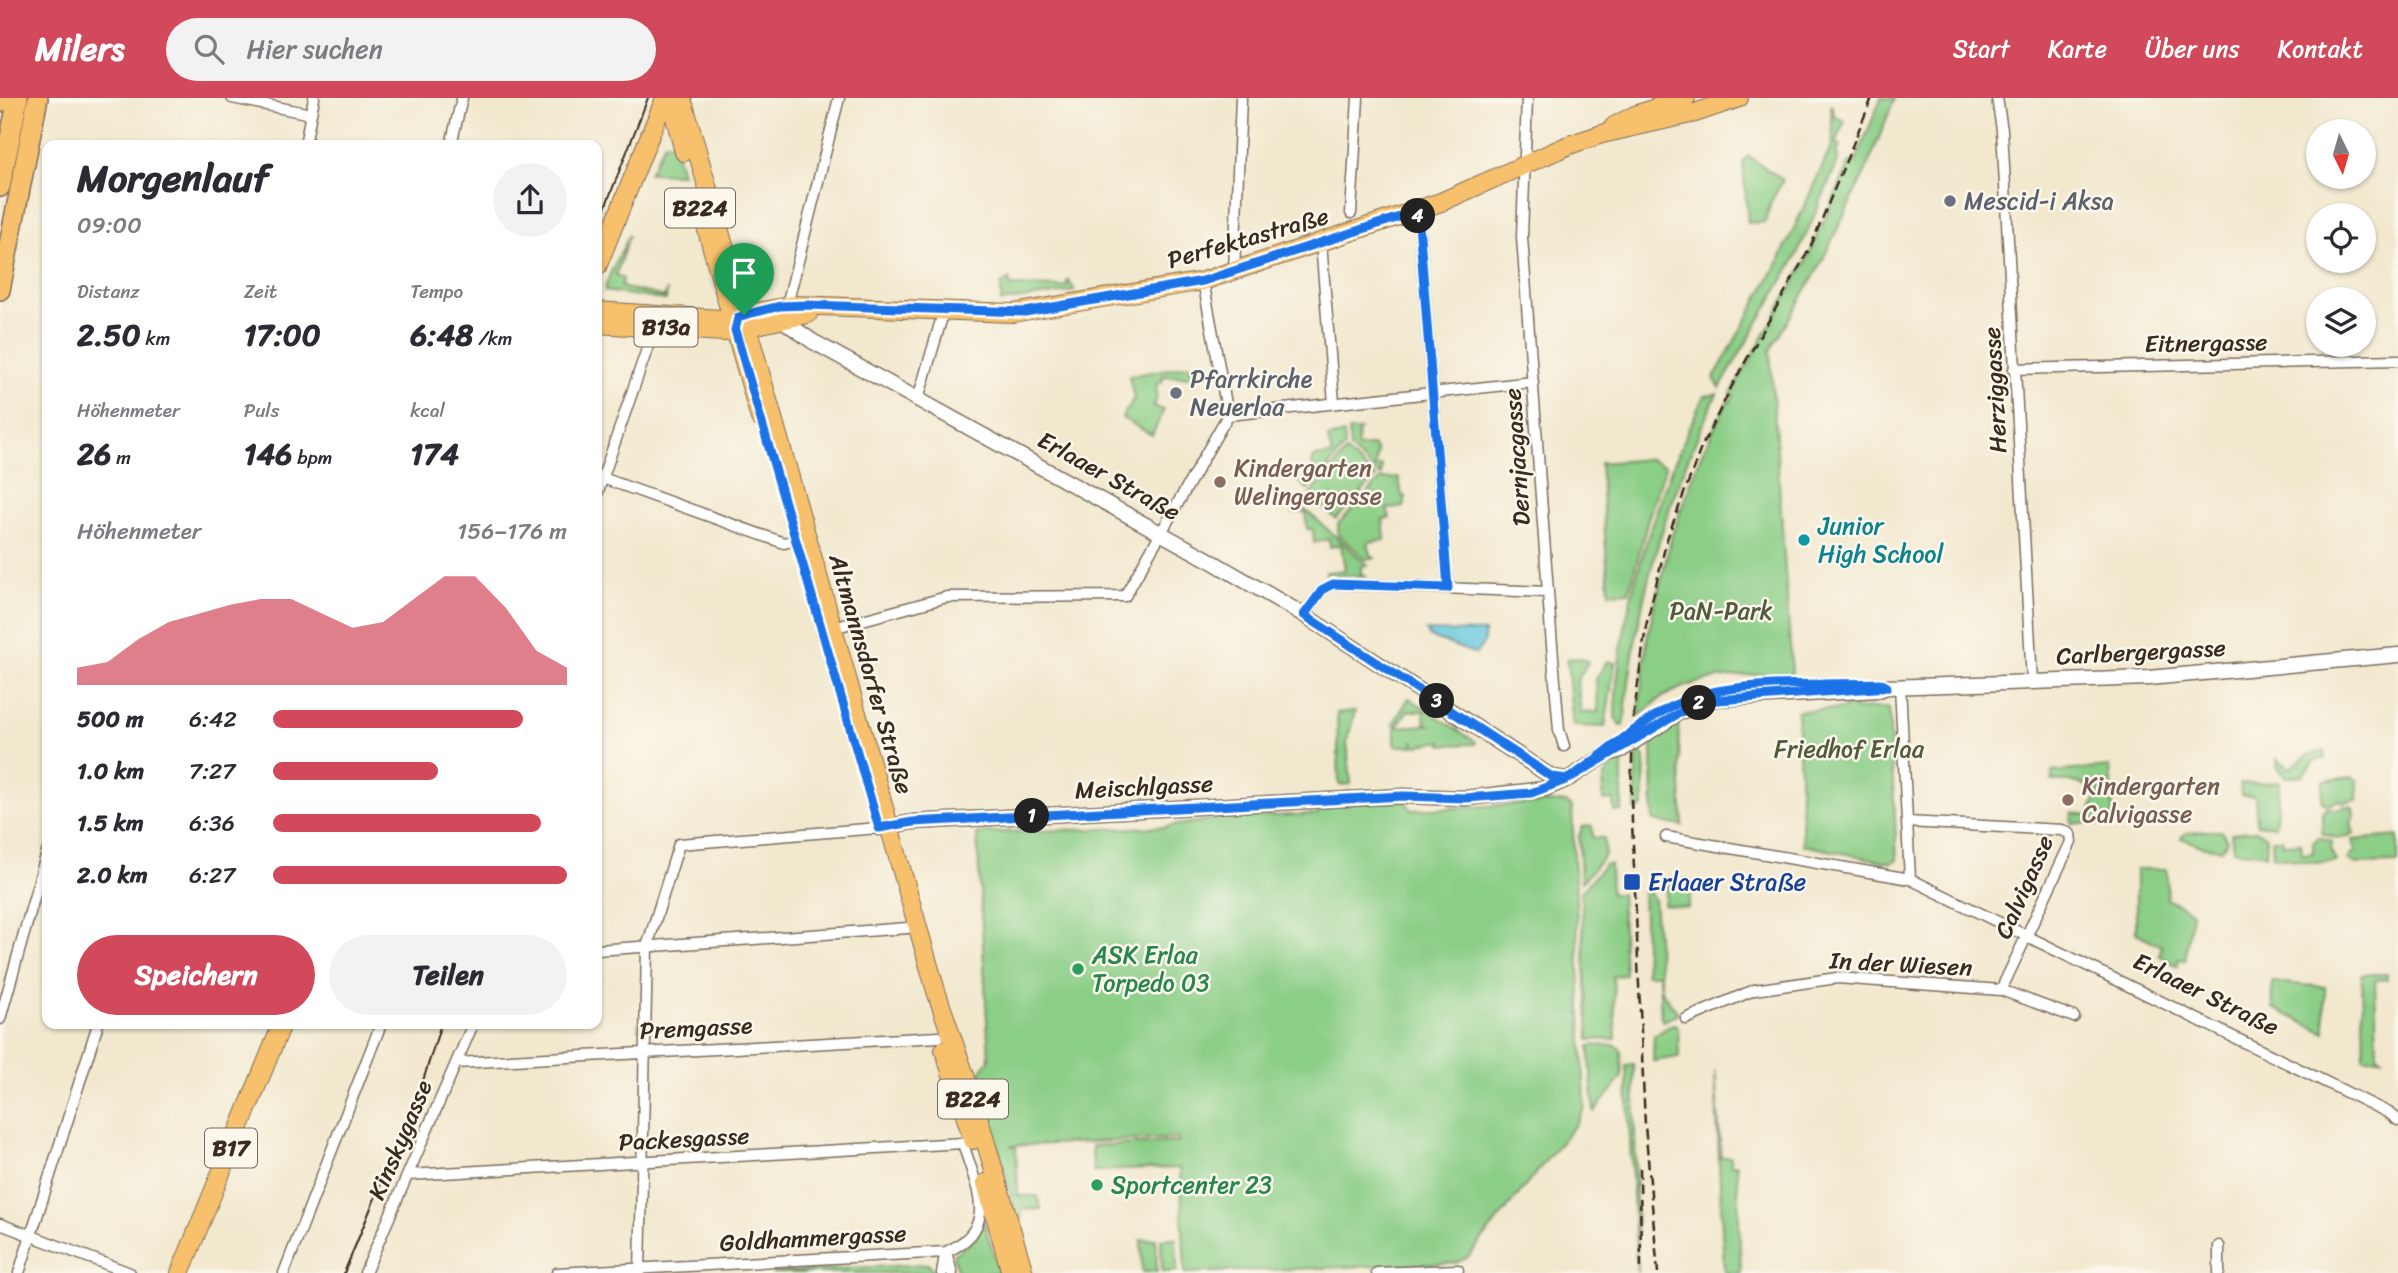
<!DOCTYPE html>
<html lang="de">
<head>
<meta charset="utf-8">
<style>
  body { margin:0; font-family:Sriracha,sans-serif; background:#f2f2f3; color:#2b2b33; height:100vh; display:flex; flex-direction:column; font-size:26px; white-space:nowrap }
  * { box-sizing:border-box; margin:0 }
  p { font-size:23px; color:#7c7c81 }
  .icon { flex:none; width:38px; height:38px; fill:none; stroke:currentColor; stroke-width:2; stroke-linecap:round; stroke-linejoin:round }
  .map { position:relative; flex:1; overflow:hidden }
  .sheet { position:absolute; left:42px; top:42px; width:560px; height:889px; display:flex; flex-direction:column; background:#fff; border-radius:14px; box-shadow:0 2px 5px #0004 }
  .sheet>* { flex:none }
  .needle { width:46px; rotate:175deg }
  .buttons { position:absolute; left:2306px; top:21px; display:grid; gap:14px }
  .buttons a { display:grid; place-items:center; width:70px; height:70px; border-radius:50%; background:#fff; box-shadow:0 2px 5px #0004; font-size:35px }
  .pin { position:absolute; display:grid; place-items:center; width:60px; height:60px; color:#fff; margin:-72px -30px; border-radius:50% 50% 50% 0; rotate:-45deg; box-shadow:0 0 7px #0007 }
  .pin .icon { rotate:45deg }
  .km { position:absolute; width:35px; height:35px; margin:-18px; border-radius:50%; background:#222; color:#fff; font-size:19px; line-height:35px; text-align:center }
  .round { display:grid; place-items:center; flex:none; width:74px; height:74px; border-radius:37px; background:#f2f2f3 }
  .head { display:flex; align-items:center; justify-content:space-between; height:119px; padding:0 35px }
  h1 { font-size:38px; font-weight:700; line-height:52px }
  .stats { display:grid; grid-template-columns:repeat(3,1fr); gap:10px; height:119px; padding:7px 35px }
  .stats div { display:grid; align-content:center }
  .stats b { font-size:30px; font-weight:700 }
  .stats small { font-size:19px; font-weight:400 }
  .stats p { font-size:19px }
  .chart { height:196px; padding:14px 35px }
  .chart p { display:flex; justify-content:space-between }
  .chart svg { width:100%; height:126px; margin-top:7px; fill:#d1495b; opacity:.7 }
  .action { display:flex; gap:14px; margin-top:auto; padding:14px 35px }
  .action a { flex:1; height:80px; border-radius:42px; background:#d1495b; color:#fff; font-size:28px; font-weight:700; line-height:80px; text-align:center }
  .action a+a { background:#f2f2f3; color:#2b2b33 }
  ul { padding:0 35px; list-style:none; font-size:23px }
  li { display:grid; grid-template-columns:112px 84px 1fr; align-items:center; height:52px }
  li i { height:18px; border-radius:9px; background:#d1495b }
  header { display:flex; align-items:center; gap:42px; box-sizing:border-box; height:98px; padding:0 35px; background:#d1495b; color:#fff }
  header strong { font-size:33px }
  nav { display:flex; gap:38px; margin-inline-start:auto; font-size:24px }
  .search { width:490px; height:63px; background:#f2f2f3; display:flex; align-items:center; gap:18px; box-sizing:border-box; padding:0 24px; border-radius:38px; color:#7c7c81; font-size:26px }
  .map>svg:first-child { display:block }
  .green { fill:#8bce86; stroke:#637c52; stroke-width:2 }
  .water { fill:#61c7de; stroke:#4e787e; stroke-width:2 }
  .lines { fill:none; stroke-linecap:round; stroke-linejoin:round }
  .minor-casing { stroke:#7b6c5c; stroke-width:13 }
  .tertiary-casing { stroke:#7b6c5c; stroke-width:17 }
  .primary-casing { stroke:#7b6c5c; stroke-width:20 }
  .motorway-casing { stroke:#7b6c5c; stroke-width:22 }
  .minor { stroke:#fff; stroke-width:10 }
  .tertiary { stroke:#fff; stroke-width:14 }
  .primary { stroke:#f7c06c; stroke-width:18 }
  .motorway { stroke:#f7c06c; stroke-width:19 }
  .tram { stroke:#3b2a1e; stroke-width:2 }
  .rail { stroke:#3b2a1e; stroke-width:2.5; stroke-dasharray:10 5; stroke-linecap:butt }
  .route-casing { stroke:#fff; stroke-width:14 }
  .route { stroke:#1a73e8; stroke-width:9 }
  .worship-dot { fill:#6b7280; stroke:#fbf7ec; stroke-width:2.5 }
  .education-dot { fill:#8d6e63; stroke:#fbf7ec; stroke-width:2.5 }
  .culture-dot { fill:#0f9aa8; stroke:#fbf7ec; stroke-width:2.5 }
  .transit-dot { fill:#1a4fb4; stroke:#fbf7ec; stroke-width:2.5 }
  .leisure-dot { fill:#2e9e5b; stroke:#fbf7ec; stroke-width:2.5 }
  .labels { text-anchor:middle; stroke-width:5; stroke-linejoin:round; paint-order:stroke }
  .shield { fill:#fbf7ec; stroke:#75685c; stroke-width:2 }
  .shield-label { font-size:23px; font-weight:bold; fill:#3b2a1e }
  .worship-label { font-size:24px; fill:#5b616d; stroke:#fbf7ec; text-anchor:start }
  .street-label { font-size:24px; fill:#3b2a1e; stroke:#fbf7ec }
  .education-label { font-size:24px; fill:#785e54; stroke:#fbf7ec; text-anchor:start }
  .culture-label { font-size:24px; fill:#0d838f; stroke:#fbf7ec; text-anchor:start }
  .park-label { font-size:24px; fill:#535b3d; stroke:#fbf7ec }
  .transit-label { font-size:24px; fill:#164399; stroke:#fbf7ec; text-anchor:start }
  .leisure-label { font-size:24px; fill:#27864d; stroke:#fbf7ec; text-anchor:start }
</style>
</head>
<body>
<header>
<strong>Milers</strong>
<div class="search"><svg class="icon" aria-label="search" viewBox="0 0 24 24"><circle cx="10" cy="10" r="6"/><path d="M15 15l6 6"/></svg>Hier suchen</div>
<nav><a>Start</a><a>Karte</a><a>Über uns</a><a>Kontakt</a></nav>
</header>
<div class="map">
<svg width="2398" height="1175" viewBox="0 0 2398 1175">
  <rect width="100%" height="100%" fill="#fbf7ec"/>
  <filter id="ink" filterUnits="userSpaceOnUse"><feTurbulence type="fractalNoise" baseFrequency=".0143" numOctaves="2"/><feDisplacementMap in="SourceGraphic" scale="14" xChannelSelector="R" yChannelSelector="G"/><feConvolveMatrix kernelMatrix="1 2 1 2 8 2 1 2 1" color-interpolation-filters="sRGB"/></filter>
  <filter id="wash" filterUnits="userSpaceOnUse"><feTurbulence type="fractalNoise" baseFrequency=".00686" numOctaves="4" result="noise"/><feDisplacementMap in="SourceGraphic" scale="28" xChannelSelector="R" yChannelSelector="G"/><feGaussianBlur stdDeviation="1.57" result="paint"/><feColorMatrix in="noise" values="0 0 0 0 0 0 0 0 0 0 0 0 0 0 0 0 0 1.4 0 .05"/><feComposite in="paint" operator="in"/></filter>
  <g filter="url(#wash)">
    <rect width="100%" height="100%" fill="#f2e8ce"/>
    <path class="green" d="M1881 0H1895L1866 72 1817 173 1770 253 1792 575C1749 577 1706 576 1668 596 1654 603 1648 613 1638 618L1648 535 1672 437 1701 357 1728 302 1730 304 1734 297 1731 296 1734 290 1807 162 1850 64 1855 65Z
      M1831 6 1835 19 1845 23 1836 46 1840 48 1836 57 1840 59 1796 159 1720 290 1714 280 1780 161 1833 45Z
      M665 44H673L682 76 649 75Z
      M1748 58 1783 82 1771 104 1765 124 1748 125 1743 64Z
      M629 137 616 177 623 181 621 189 665 199 667 192 666 202 605 193C604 183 624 150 629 137Z
      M1009 181 1010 188 1066 189 1068 182 1075 193 1001 204V187Z
      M1191 267 1190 272 1196 273V279L1163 278 1162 285 1157 284 1156 303 1153 308 1164 312 1152 337 1122 320 1134 300 1129 278Z
      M1717 296C1664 404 1635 508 1624 628H1621L1615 620C1617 515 1657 396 1702 302L1704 298Z
      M1358 332 1357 349 1374 348 1377 354 1375 369 1382 368 1381 378 1350 351 1349 333 1362 332Z
      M1344 336 1345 349 1308 392 1299 383 1315 381 1312 365 1314 359 1332 357 1328 340Z
      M1346 354 1376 379 1336 421 1310 397Z
      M1649 361 1666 368 1648 421 1629 494 1609 495 1600 365Z
      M1399 380 1402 398H1406L1404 409 1387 411 1390 420 1383 421 1385 442 1368 444 1371 459 1376 460 1366 461 1338 437V426L1381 381Z
      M1301 408 1368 467 1361 468V476L1367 478 1326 477V474L1345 472 1341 446 1330 449 1329 441 1314 445 1313 431H1307L1306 414 1293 415Z
      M1582 560 1588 564 1577 583 1581 615 1598 614 1596 581 1607 563 1615 565 1605 629 1573 628 1567 561Z
      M1409 600 1476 644 1475 646 1442 647V643L1415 648 1413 642V648H1395V629L1429 627 1425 625 1424 613H1407L1398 627 1393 626Z
      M1853 605 1854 611 1889 610 1897 762 1891 765 1803 747 1797 613 1845 611V606Z
      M1355 613 1347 644 1351 686 1339 687 1337 615Z
      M1678 625 1683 728 1653 723 1652 642Z
      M1637 650 1645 661 1643 709 1635 713Z
      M2325 653 2326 660 2314 663 2302 678 2285 679 2277 668V661L2290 670 2310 656Z
      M1622 660V713H1614L1613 702 1603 703C1602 683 1604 671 1622 660Z
      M2110 669 2114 727 2071 725 2072 715 2092 717 2091 712 2099 691 2070 683H2052V674Z
      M2352 679 2358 683 2357 702 2344 704 2339 702 2328 707 2322 704 2323 683Z
      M2280 684 2275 728 2257 726 2255 698 2241 697 2240 686Z
      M1404 702 1412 712 1564 704 1572 709 1585 1009 1578 1023 1468 1159 1456 1165 1185 1175 1180 1070 1093 1073 1092 1048 1178 1044V1040L1010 1048 1016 1049 1018 1098H1038L1041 1111 1021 1112 1022 1121H1018L998 1049H993L976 979 989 962 977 735 1165 729 1223 720 1318 716V706Z
      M2344 708 2352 709 2355 718 2351 725 2354 736C2344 743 2332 739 2322 735V715L2327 710 2337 711Z
      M1592 728 1593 740H1604L1605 757 1581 785 1579 739 1582 729Z
      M2256 732 2267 739 2266 756 2233 752 2231 735Z
      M2205 733H2222L2227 743 2222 751 2204 749 2181 740 2184 736Z
      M2398 738V765L2356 766 2348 762 2355 753 2353 742Z
      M2319 739 2332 744 2331 753 2336 763 2314 765 2273 758 2272 741H2282L2283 746 2301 745 2302 756 2313 755V745Z
      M1605 766H1610L1611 796H1621L1625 877 1613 878 1616 941 1589 942 1581 794Z
      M2136 771H2167V801L2192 814 2185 862 2178 861V868L2159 857 2162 848 2136 835Z
      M1668 780 1692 783 1688 810 1664 807Z
      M1643 793 1649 794 1654 801 1661 892 1678 915 1664 923 1661 921 1659 876H1646Z
      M2362 876H2387V881L2375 882 2377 957 2383 960H2364Z
      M2272 884 2325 889V935L2273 910Z
      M1674 926 1678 928 1679 959 1653 963 1654 937Z
      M1615 947 1621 952 1622 979 1594 1014 1589 948Z
      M1634 966 1637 1175 1626 967Z
      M1715 972 1721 1059H1731V1067H1737L1741 1175H1724Z
      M984 1124 999 1175H958L953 1157 975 1141Z
      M1176 1140 1177 1173 1162 1174 1161 1141Z
      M1156 1141 1157 1174H1142L1141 1142Z
      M928 1166 936 1175H770L772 1174Z"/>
    <path class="water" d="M1426 533 1484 534V544L1476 556 1430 539Z"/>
  </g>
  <g filter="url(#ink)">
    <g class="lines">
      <g class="minor-casing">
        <path id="minor" d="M232 0 311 16
          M1527 0 1522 139 1551 535 1559 632 1564 648
          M1997 0 2002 32 2032 583
          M305 47 314 0
          M451 47 462 0
          M1418 113 1448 490
          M1351 115 1358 0
          M1321 145 1334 305
          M1234 174 1241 0
          M787 207 839 0
          M2014 271 2398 262
          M918 301 944 212
          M1228 317 1533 284
          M597 378 784 445 806 439
          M597 396 655 228
          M1304 517 1323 491 1333 486 1548 494
          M822 533 947 499 1125 498 1228 317 1203 183
          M1900 588 1910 781
          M1907 724 2062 732 2070 736 2071 744 2001 892
          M1666 739 1910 781 2389 1015 2398 1022
          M597 852 908 830
          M0 921 47 754
          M1686 921 1754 892 1837 880 2001 892 2074 919
          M456 965 939 939
          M408 1077 963 1045C976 1091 1001 1129 946 1154L557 1175
          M0 1126 130 1175
          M2219 1148V1175
          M946 1154 952 1175
          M19 1175 98 926
          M284 1175 381 926
          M365 1175 473 926
          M640 1175 647 849 679 746 879 730
          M942 1175 945 1157
          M1377 1175 1458 1172"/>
      </g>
      <g class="tertiary-casing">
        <path id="tertiary" d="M781 221 812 243 1211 463 1304 517 1552 679 1566 681
          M879 730 913 724 1403 698 1466 700 1545 691 1568 681 1607 656 1621 652 1680 614 1714 601 1879 592 1887 589 2149 580 2398 557"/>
      </g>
      <g class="primary-casing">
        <path id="primary" d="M670 0 684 54
          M682 0 936 893 973 1001 1024 1175
          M1614 28 1635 17 1686 0
          M703 118 760 320
          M597 169 665 0
          M597 213 720 221 794 207 1013 215 1203 183 1441 104 1569 47 1602 36 1695 15 1739 0
          M597 226 724 234 808 216
          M944 952 973 1042
          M986 1085 1011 1175
          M180 1175 282 926"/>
      </g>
      <g class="motorway-casing">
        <path id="motorway" d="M0 4 1 0
          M0 89 18 0
          M0 192 38 0"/>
      </g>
      <use href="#minor" class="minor"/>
      <use href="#tertiary" class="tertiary"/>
      <use href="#primary" class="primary"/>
      <use href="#motorway" class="motorway"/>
      <path class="tram" d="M597 130 648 0
        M344 1175 421 989 441 926"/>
      <path class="rail" d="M1640 1070 1641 1175
        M1658 1175 1645 1027 1631 700 1633 622 1646 528 1667 441 1701 350 1735 282 1810 150 1872 0"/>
    </g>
  </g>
  <g class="lines" filter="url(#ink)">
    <g class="route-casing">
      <path id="route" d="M744 217 738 220 735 232 879 730 913 724 1403 698 1466 700 1531 695 1568 681 1681 614 1705 603 1887 589 1880 585C1828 587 1728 582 1683 603 1640 622 1607 656 1568 681L1552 679 1304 517 1323 491 1333 486 1448 490 1418 113 1203 183 1025 214 807 207 780 208 744 217"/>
    </g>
    <use href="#route" class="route"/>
  </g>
  <g class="worship-dot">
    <circle cx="1950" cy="103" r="7"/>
    <circle cx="1176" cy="295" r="7"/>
  </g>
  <g class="education-dot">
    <circle cx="1220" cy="384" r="7"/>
    <circle cx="2068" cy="702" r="7"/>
  </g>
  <circle class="culture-dot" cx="1804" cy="442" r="7"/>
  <rect class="transit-dot" x="1623" y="775" width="18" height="18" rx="3.5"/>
  <g class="leisure-dot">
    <circle cx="1078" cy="871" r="7"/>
    <circle cx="1097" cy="1087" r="7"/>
  </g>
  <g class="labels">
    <g class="shield">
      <rect x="665" y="90.5" width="70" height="39" rx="5"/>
      <rect x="634.5" y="209.5" width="63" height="39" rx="5"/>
      <rect x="938" y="981.5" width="70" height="39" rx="5"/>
      <rect x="205" y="1030.5" width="52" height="39" rx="5"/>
    </g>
    <g class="shield-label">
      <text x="700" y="118">B224</text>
      <text x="666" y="237">B13a</text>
      <text x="973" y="1009">B224</text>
      <text x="231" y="1058">B17</text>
    </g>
    <g class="worship-label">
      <text x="1964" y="111">Mescid-i Aksa</text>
      <text x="1190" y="289">Pfarrkirche<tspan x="1190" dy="28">Neuerlaa</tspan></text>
    </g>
    <g class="street-label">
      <text transform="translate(1248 140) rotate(-16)" y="8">Perfektastraße</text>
      <text transform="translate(2206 245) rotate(-1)" y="8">Eitnergasse</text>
      <text transform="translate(1995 292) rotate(-93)" y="8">Herziggasse</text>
      <text transform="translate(1517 359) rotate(-94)" y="8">Dernjacgasse</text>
      <text transform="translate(1109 378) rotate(29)" y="8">Erlaaer Straße</text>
      <text transform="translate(2141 554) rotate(-3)" y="8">Carlbergergasse</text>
      <text transform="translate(871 576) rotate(74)" y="8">Altmannsdorfer Straße</text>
      <text transform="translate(1144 689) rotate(-3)" y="8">Meischlgasse</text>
      <text transform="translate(2024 789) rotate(-66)" y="8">Calvigasse</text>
      <text transform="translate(1901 866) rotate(3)" y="8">In der Wiesen</text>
      <text transform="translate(2206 896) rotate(26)" y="8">Erlaaer Straße</text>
      <text transform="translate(696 930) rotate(-3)" y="8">Premgasse</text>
      <text transform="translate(684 1041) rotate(-3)" y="8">Packesgasse</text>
      <text transform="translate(400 1042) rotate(-67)" y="8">Kinskygasse</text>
      <text transform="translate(813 1140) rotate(-3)" y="8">Goldhammergasse</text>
    </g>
    <g class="education-label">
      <text x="1234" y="378">Kindergarten<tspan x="1234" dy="28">Welingergasse</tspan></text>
      <text x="2082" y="696">Kindergarten<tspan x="2082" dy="28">Calvigasse</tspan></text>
    </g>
    <g class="culture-label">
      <text x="1818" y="436">Junior<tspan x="1818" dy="28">High School</tspan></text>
    </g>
    <g class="park-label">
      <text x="1721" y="521">PaN-Park</text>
      <text x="1849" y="659">Friedhof Erlaa</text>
    </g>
    <g class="transit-label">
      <text x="1648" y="792">Erlaaer Straße</text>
    </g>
    <g class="leisure-label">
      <text x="1092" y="865">ASK Erlaa<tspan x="1092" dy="28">Torpedo 03</tspan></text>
      <text x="1111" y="1095">Sportcenter 23</text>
    </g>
  </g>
</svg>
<div class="buttons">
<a><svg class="needle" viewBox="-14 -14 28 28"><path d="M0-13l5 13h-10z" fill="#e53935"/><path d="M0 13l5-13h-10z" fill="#7c7c81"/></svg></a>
<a><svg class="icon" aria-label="locate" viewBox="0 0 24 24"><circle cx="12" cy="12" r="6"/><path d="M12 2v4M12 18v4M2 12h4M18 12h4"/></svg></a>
<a><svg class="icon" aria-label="layers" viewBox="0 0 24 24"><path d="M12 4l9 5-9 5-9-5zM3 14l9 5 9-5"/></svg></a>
</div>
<div class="pin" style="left:744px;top:217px;background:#1e9e55"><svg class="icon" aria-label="arrive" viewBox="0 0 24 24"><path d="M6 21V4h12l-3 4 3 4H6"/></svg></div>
<b class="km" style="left:1032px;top:718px">1</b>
<b class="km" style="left:1699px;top:605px">2</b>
<b class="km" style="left:1437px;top:603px">3</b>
<b class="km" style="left:1418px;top:118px">4</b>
<section class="sheet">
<div class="head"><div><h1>Morgenlauf</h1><p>09:00</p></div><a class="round"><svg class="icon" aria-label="share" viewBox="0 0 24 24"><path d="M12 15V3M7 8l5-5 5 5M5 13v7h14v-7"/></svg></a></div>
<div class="stats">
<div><p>Distanz</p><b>2.50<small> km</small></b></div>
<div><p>Zeit</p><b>17:00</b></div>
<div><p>Tempo</p><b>6:48<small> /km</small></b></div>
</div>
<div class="stats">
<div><p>Höhenmeter</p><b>26<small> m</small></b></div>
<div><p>Puls</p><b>146<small> bpm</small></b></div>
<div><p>kcal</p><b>174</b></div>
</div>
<div class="chart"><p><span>Höhenmeter</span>156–176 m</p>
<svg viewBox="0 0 160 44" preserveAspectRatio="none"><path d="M0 44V38L10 36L20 28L30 22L40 19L50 16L60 14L70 14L80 19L90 24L100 22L110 14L120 6L130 6L140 17L150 32L160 38V44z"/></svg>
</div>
<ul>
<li><b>500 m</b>6:42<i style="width:85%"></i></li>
<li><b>1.0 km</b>7:27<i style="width:56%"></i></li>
<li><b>1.5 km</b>6:36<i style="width:91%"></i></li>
<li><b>2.0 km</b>6:27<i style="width:100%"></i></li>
</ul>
<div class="action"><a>Speichern</a><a>Teilen</a></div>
</section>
</div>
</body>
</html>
